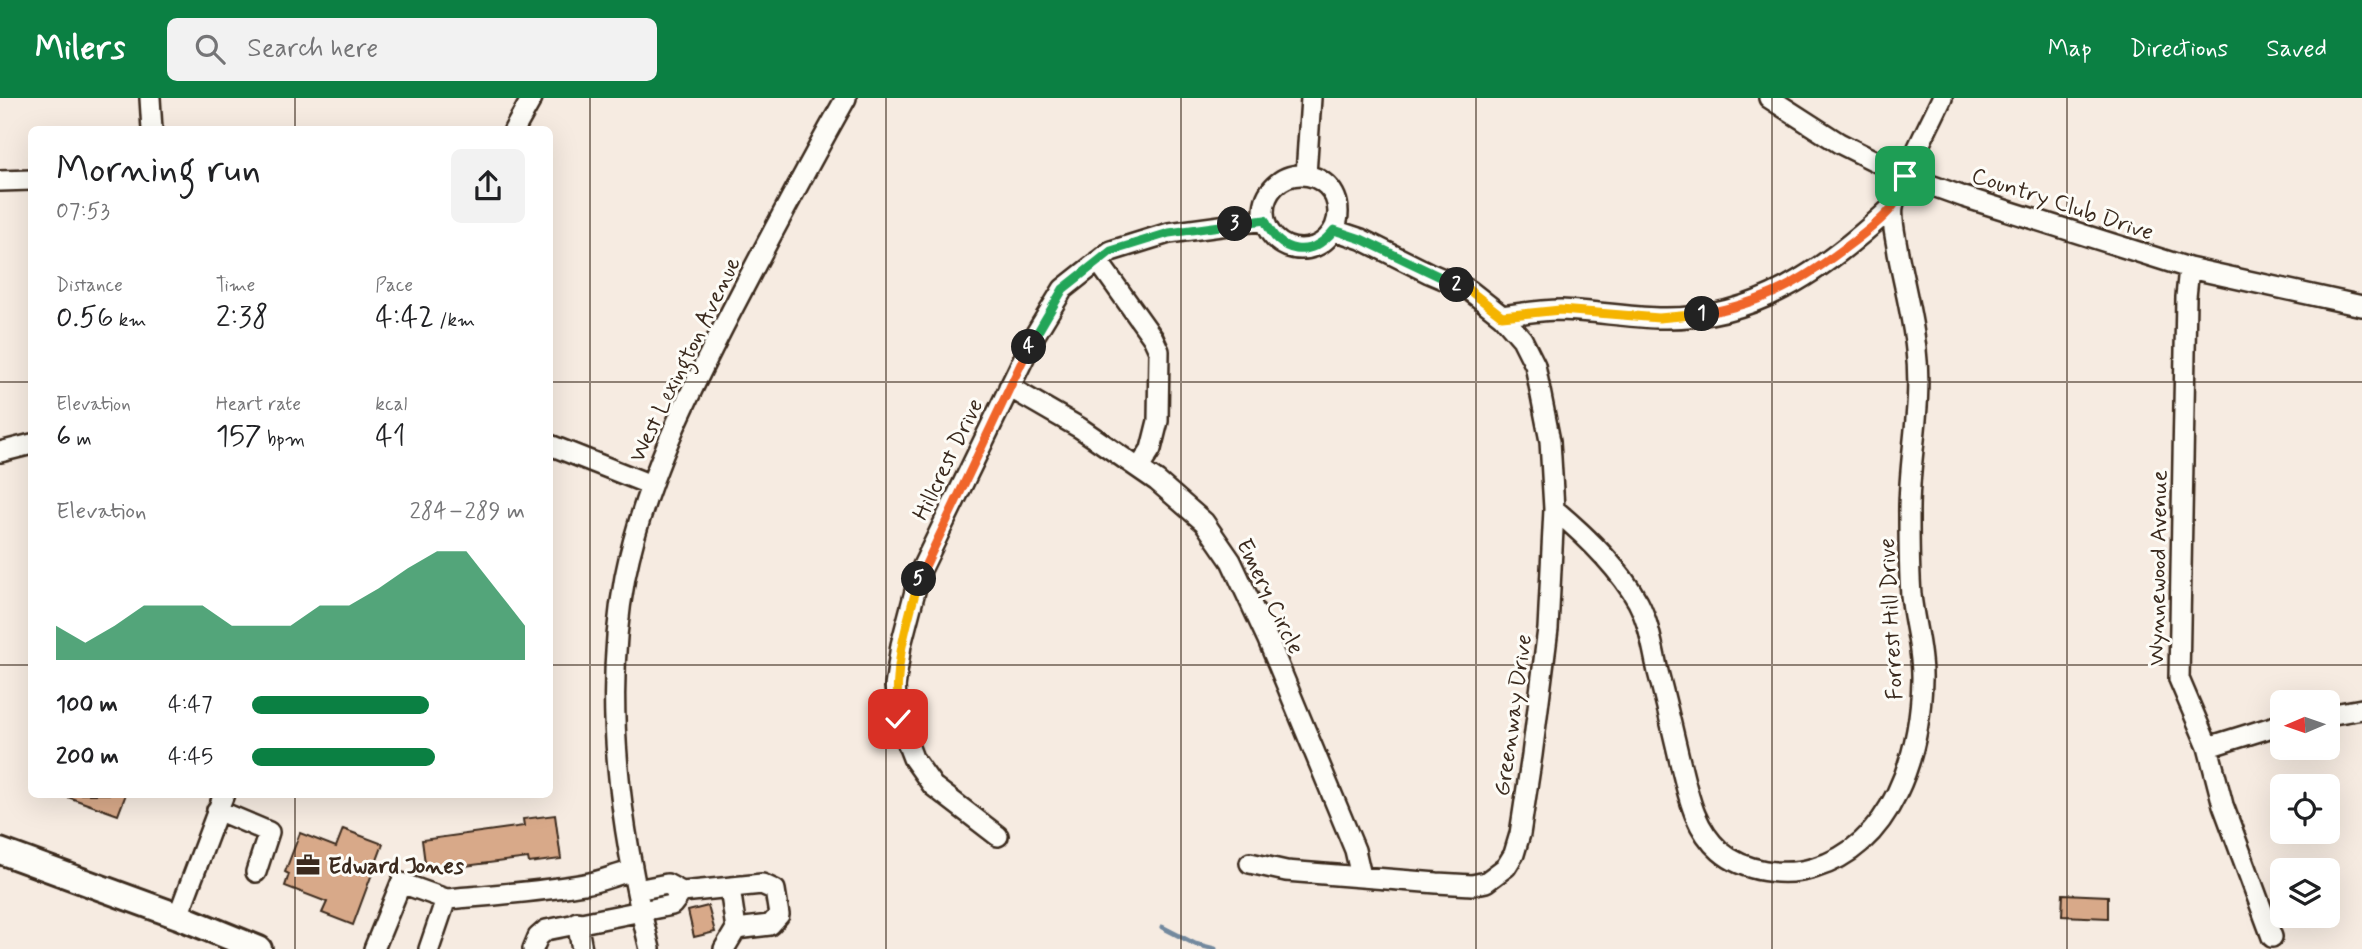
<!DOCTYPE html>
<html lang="en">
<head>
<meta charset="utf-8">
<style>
  body { margin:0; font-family:Mynerve,sans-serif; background:#f2f2f2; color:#202124; height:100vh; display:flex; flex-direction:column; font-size:26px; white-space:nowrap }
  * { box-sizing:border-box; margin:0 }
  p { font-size:23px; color:#757577 }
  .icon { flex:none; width:38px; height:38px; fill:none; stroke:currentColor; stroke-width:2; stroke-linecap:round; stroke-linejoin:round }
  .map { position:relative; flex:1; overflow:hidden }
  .sheet { position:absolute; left:28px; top:28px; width:525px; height:672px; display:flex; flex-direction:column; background:#fff; border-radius:10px; box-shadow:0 7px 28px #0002 }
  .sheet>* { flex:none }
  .needle { width:46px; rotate:268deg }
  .controls { position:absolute; left:2270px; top:592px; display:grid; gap:14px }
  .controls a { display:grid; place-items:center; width:70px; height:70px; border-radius:10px; background:#fff; box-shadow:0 7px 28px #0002; font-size:35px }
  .pin { position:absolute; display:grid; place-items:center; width:60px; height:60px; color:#fff; margin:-30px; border-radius:14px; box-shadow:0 4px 10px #0006 }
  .km { position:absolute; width:35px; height:35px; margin:-18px; border-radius:50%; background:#222; color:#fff; font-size:19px; line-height:35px; text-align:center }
  .round { display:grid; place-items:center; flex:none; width:74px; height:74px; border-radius:10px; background:#f2f2f2 }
  .headline { display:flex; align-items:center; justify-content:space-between; height:119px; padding:0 28px }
  h1 { font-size:38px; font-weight:600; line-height:52px }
  .stats { display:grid; grid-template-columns:repeat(3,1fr); gap:10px; height:119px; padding:7px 28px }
  .stats div { display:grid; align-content:center }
  .stats b { font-size:30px; font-weight:600 }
  .stats small { font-size:19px; font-weight:400 }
  .stats p { font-size:19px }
  .chart { height:196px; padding:14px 28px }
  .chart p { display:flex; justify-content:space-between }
  .chart svg { width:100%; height:126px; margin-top:7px; fill:#0b8043; opacity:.7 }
  ul { padding:0 28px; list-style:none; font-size:23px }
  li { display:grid; grid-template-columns:112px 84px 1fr; align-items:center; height:52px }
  li i { height:18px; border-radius:9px; background:#0b8043 }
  header { display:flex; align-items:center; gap:42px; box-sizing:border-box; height:98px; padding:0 35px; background:#0b8043; color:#fff }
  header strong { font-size:33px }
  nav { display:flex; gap:38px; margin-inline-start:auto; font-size:24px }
  .search { width:490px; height:63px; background:#f2f2f2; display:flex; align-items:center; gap:18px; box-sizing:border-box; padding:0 24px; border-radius:10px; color:#757577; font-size:26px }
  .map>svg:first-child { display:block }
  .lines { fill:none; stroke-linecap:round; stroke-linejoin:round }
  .stream { stroke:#73899e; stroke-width:5 }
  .building { fill:#d8a989; stroke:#3b2a1e; stroke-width:2 }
  .minor-casing { stroke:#3b2a1e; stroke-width:24 }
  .major-casing { stroke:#3b2a1e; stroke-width:30 }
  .minor { stroke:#fdfcf7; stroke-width:19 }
  .major { stroke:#fdfcf7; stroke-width:24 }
  .split-1-casing { stroke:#fff; stroke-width:14 }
  .split-2-casing { stroke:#fff; stroke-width:14 }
  .split-3-casing { stroke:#fff; stroke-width:14 }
  .split-4-casing { stroke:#fff; stroke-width:14 }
  .split-5-casing { stroke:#fff; stroke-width:14 }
  .split-6-casing { stroke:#fff; stroke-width:14 }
  .split-1 { stroke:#f0652b; stroke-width:9 }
  .split-2 { stroke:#f5b400; stroke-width:9 }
  .split-3 { stroke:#22a559; stroke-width:9 }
  .split-4 { stroke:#22a559; stroke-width:9 }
  .split-5 { stroke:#f0652b; stroke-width:9 }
  .split-6 { stroke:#f5b400; stroke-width:9 }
  .grid { fill:none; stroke:#3b2a1e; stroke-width:2; stroke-opacity:0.55 }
  .labels { text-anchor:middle; stroke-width:6; stroke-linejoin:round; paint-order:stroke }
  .street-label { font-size:23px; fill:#3b2a1e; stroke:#fdfcf7 }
  .poi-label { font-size:23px; font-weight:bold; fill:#3b2a1e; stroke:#fdfcf7; text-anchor:start }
</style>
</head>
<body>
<header>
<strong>Milers</strong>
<div class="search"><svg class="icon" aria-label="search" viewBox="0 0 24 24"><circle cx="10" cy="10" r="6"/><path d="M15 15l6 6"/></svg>Search here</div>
<nav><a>Map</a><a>Directions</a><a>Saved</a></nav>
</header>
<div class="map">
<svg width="2362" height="851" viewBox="0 0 2362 851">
  <rect width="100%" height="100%" fill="#f6ebe1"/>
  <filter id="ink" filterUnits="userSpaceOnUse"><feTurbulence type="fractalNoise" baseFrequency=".0143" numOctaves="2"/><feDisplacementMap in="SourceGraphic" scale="14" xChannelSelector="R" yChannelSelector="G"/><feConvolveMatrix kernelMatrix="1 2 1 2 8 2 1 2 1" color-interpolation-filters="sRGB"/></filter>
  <g filter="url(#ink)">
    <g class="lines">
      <path class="stream" d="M1162 829 1195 846 1215 851"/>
    </g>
    <path class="building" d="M65 696H126L118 717 65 698Z
      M555 717 561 761 529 765 528 760 426 773 422 742 524 728 523 721Z
      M343 731 383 746 353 827 322 815 327 804 285 788 289 776 285 774 300 735 336 749Z
      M2063 796 2108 798V820L2062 818Z
      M708 808 715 834 694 839 688 813Z"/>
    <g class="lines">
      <g class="minor-casing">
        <path id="minor" d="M150 0 152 32
          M1769 0 1839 45 1905 78 1964 99 2189 170 2362 208
          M514 32 532 0
          M1264 114a37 37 0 1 1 74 0a37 37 0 1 1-74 0Z
          M1306 77 1311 0
          M0 83 32 82
          M1098 163 1153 240 1159 253 1158 323 1151 351 1139 370
          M2189 170 2186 199 2179 581 2208 649 2223 707 2272 839
          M1502 218C1522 215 1542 212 1561 212 1593 213 1625 219 1658 220 1755 223 1826 171 1893 108
          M1009 289 1080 330 1157 383 1204 424 1231 463 1268 542 1355 752 1361 778
          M550 347 651 387
          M0 354 32 346
          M1554 411C1585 437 1618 468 1638 504 1649 525 1653 551 1658 574 1666 604 1673 634 1680 664 1688 696 1694 730 1720 753 1744 774 1784 779 1814 770 1893 747 1920 656 1922 582 1923 553 1914 526 1911 497 1909 471 1909 444 1909 417 1908 362 1923 308 1916 252 1913 220 1904 187 1898 155 1896 140 1891 123 1893 109 1894 101 1900 92 1903 84 1914 55 1929 28 1942 0
          M2328 617 2362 611
          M2208 649 2282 626
          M217 712 269 734 256 774
          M998 738 933 688 913 660 898 621 895 589 901 547 920 474 1035 237 1063 191 1111 153 1169 135 1265 122
          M1250 765 1286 773 1437 785 1472 787 1486 784 1506 769 1514 756 1520 736 1532 657 1548 531 1554 411 1550 343 1535 267 1522 241 1502 218 1469 192 1429 175 1361 141 1334 132
          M730 790 736 831
          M682 794 762 786 775 792 779 817 770 827 736 831 724 851
          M178 818 224 696
          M577 824 582 851
          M374 851 401 785 446 801
          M429 851 446 801C492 797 539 794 584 786 601 784 616 776 632 773
          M533 851 538 839 546 832 672 807 682 794 667 786 637 792
          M650 851C620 731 602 601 625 479 644 384 689 295 733 210 770 139 807 69 846 0"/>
      </g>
      <g class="major-casing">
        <path id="major" d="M0 753 178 818 259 851"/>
      </g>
      <use href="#minor" class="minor"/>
      <use href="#major" class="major"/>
    </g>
  </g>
  <g class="lines" filter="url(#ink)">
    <g class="split-1-casing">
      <path id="split-1" d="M1702 216C1768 204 1801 184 1853 144 1866 134 1884 121 1893 108 1899 100 1901 87 1905 78"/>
    </g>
    <g class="split-2-casing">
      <path id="split-2" d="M1457 187 1469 192 1502 218 1560 212 1659 220 1702 216"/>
    </g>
    <g class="split-3-casing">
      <path id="split-3" d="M1235 126 1265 122C1279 157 1311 161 1334 132L1361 141 1457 187"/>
    </g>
    <g class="split-4-casing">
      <path id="split-4" d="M1029 249 1063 191 1111 153 1169 135 1235 126"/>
    </g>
    <g class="split-5-casing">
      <path id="split-5" d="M919 481 1029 249"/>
    </g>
    <g class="split-6-casing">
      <path id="split-6" d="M898 621C894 566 905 532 919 481"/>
    </g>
    <use href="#split-1" class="split-1"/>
    <use href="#split-2" class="split-2"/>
    <use href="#split-3" class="split-3"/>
    <use href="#split-4" class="split-4"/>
    <use href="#split-5" class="split-5"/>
    <use href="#split-6" class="split-6"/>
  </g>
  <path class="grid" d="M295 0V32M590 0V851M886 0V851M1181 0V851M1476 0V851M1772 0V851M2067 0V851M0 284H32M550 284H2362M0 567H32M550 567H2362M295 696V851"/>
  <defs>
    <g id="office-bare" transform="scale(1.89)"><path d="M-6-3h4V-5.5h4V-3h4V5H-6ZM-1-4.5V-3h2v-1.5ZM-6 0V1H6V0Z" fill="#3b2a1e" stroke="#fdfcf7" stroke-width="2.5" paint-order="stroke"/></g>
  </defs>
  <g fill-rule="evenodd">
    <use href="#office-bare" x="308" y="767"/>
  </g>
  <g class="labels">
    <g class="street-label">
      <text transform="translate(2063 105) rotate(18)" y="8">Country Club Drive</text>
      <text transform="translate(684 261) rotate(-64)" y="8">West Lexington Avenue</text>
      <text transform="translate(947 361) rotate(-64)" y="8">Hillcrest Drive</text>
      <text transform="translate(2157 470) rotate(-89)" y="8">Wynnewood Avenue</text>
      <text transform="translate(1271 498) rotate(64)" y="8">Emery Circle</text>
      <text transform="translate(1890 521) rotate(-93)" y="8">Forrest Hill Drive</text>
      <text transform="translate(1512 617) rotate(-82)" y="8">Greenway Drive</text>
    </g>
    <g class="poi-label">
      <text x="328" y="775">Edward Jones</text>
    </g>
  </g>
</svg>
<div class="controls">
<a><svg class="needle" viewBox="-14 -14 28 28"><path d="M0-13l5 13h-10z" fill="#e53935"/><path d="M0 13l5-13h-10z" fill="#757577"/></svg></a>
<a><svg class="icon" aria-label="locate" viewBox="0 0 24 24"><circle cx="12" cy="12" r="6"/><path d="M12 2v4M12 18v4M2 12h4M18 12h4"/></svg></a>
<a><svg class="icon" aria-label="layers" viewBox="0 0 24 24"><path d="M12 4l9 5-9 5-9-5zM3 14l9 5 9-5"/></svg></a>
</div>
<div class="pin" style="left:1905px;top:78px;background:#1e9e55"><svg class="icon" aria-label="arrive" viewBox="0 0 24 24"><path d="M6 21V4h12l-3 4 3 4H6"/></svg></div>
<div class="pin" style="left:898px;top:621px;background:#d93025"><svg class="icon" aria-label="check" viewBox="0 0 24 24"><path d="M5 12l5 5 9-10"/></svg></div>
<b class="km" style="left:1702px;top:216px">1</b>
<b class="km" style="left:1457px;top:187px">2</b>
<b class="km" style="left:1235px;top:126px">3</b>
<b class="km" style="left:1029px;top:249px">4</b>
<b class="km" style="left:919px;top:481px">5</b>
<section class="sheet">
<div class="headline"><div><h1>Morning run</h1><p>07:53</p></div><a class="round"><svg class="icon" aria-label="share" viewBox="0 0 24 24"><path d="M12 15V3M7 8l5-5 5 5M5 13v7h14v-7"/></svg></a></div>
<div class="stats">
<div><p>Distance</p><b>0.56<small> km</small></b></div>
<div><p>Time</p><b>2:38</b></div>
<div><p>Pace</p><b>4:42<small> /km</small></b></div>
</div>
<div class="stats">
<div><p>Elevation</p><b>6<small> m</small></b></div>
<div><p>Heart rate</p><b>157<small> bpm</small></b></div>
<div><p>kcal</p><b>41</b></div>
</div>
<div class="chart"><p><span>Elevation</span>284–289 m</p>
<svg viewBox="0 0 160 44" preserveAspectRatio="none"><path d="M0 44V32L10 38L20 32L30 25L40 25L50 25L60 32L70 32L80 32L90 25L100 25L110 19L120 12L130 6L140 6L150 19L160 32V44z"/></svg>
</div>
<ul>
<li><b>100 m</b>4:47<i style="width:65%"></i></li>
<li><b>200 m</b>4:45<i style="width:67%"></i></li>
</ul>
</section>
</div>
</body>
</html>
